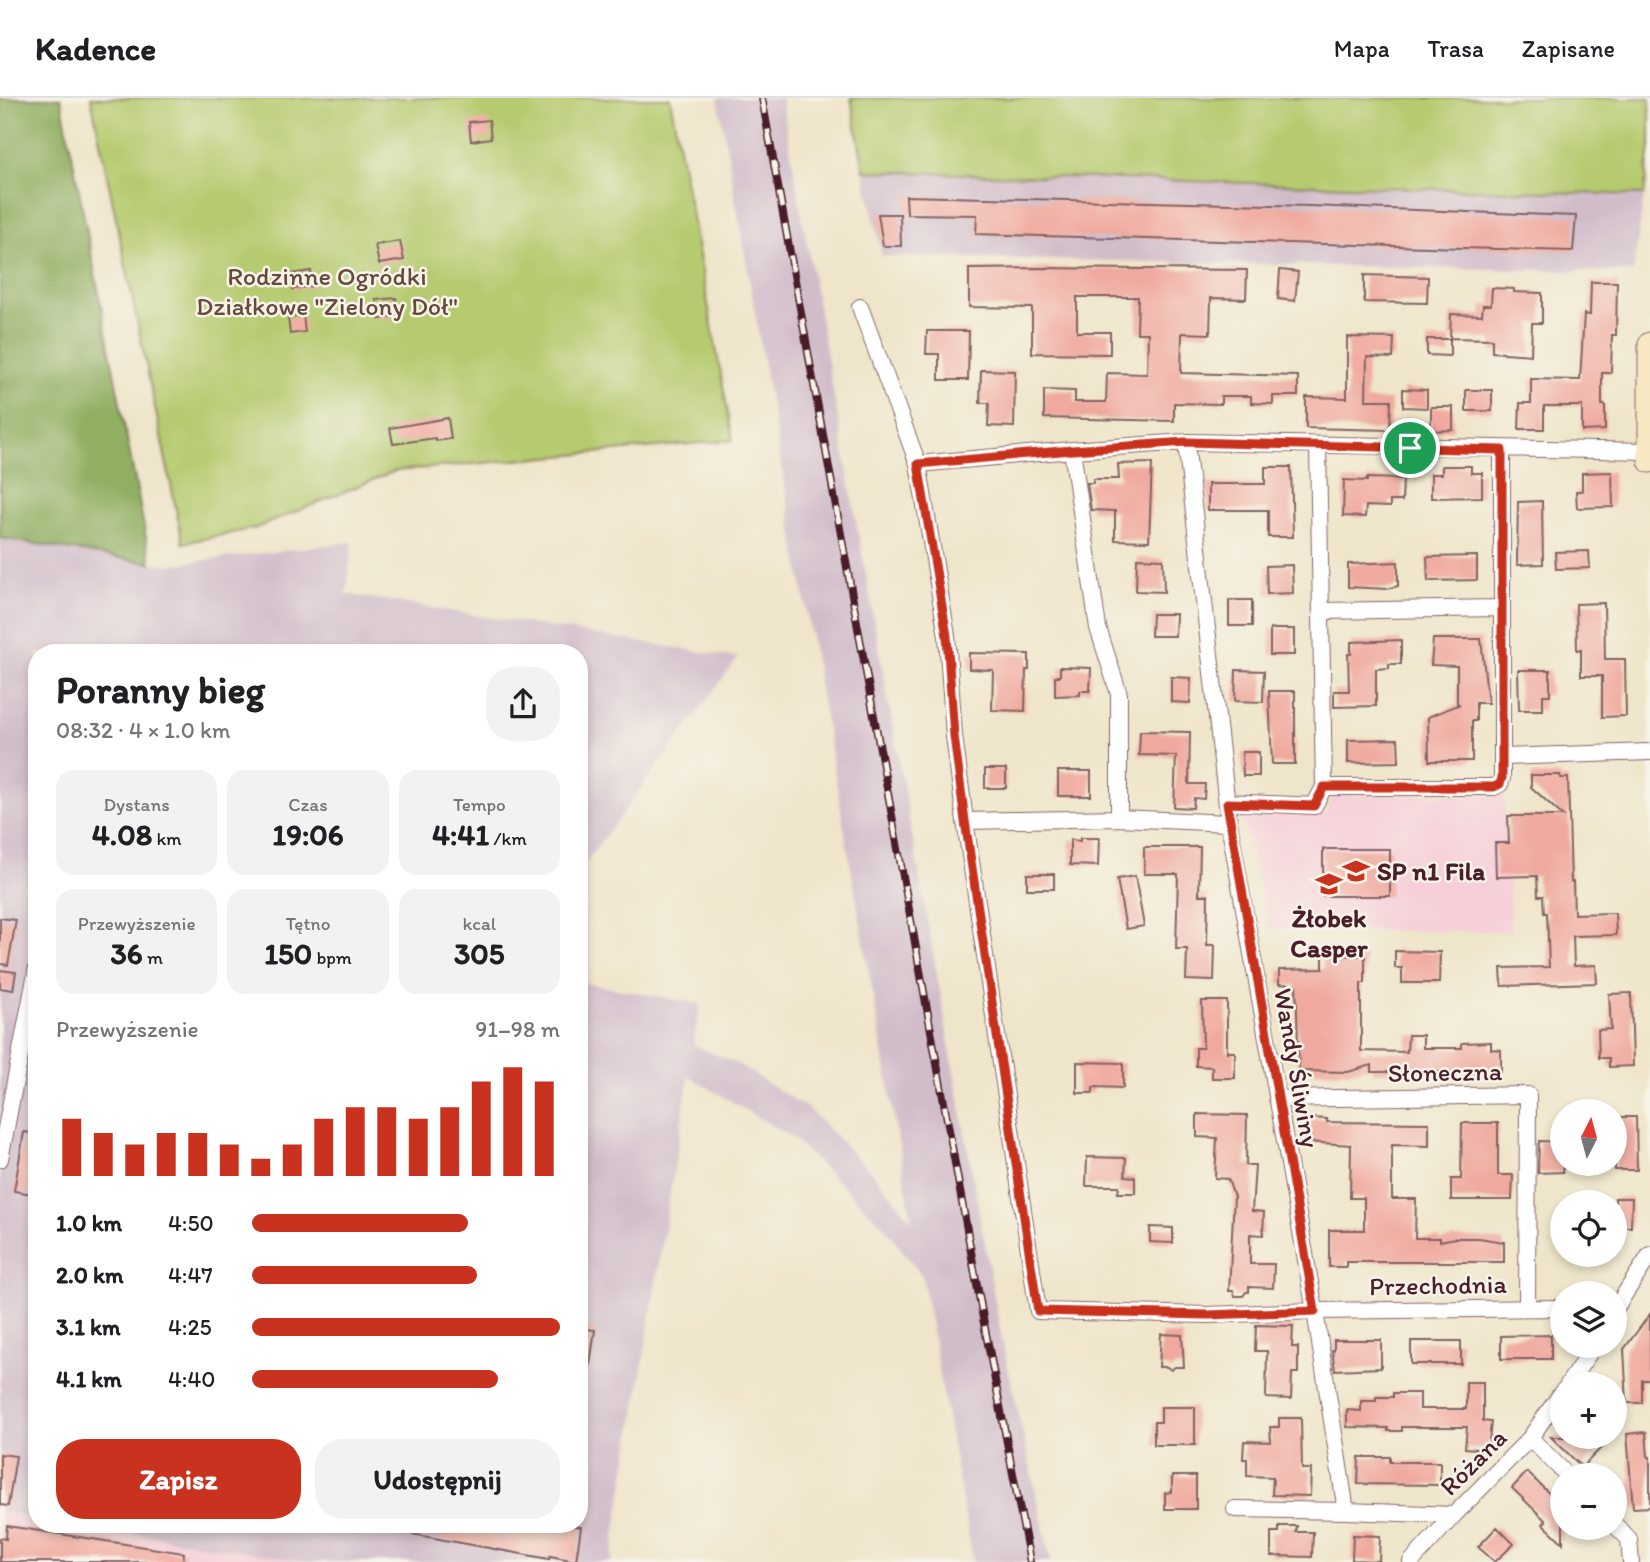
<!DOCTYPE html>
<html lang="pl">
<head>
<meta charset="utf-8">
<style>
  body { margin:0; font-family:Itim,sans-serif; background:#f2f2f2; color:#202124; height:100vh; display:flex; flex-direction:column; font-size:26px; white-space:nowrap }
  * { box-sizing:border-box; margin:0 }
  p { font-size:23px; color:#757577 }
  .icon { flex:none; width:38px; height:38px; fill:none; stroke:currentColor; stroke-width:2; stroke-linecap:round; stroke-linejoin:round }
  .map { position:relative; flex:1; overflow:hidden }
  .side { position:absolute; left:28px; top:546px; width:560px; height:889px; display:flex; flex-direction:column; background:#fff; border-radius:28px; box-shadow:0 4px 10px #0003 }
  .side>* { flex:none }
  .needle { width:46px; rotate:6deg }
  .fabs { position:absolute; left:1550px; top:1001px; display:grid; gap:14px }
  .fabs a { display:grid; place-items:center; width:77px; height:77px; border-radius:50%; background:#fff; box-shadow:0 4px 10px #0003; font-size:35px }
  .pin { position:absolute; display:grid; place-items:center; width:60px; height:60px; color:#fff; margin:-30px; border:4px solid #fff; border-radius:50%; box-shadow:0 2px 7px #0007 }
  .round { display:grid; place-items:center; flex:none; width:74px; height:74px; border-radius:28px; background:#f2f2f2 }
  .summary { display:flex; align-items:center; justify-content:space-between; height:119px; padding:0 28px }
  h1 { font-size:38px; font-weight:700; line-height:52px }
  .metrics { display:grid; grid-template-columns:repeat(3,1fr); gap:10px; height:119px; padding:7px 28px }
  .metrics div { display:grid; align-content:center; border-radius:18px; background:#f2f2f2; text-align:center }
  .metrics b { font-size:30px; font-weight:700 }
  .metrics small { font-size:19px; font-weight:400 }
  .metrics p { font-size:19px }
  .chart { height:196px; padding:14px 28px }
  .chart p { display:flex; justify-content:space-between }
  .chart svg { width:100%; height:126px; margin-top:7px; stroke:#c8321e; stroke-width:6 }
  .action { display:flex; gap:14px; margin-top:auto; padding:14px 28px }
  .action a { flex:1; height:80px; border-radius:28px; background:#c8321e; color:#fff; font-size:28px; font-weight:700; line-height:80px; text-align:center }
  .action a+a { background:#f2f2f2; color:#202124 }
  ul { padding:0 28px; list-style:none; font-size:23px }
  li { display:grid; grid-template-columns:112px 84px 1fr; align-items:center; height:52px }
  li i { height:18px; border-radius:9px; background:#c8321e }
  header { display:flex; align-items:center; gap:42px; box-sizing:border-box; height:98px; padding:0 35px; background:#fff; border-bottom:2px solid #e0e0e0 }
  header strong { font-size:33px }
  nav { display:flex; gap:38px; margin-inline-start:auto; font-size:24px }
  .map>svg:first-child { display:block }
  .built { fill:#f6cfd8 }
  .industrial { fill:#d1bdca }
  .green { fill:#b6cb6f; stroke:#80754d; stroke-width:2 }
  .forest { fill:#90af62; stroke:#6d6746; stroke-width:2 }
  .building { fill:#f0a99f }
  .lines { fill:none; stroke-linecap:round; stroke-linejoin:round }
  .street-casing { stroke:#846463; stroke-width:18 }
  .secondary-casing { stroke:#846463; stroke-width:25 }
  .street { stroke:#fff; stroke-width:16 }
  .secondary { stroke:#f7e8c3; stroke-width:23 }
  .rail-casing { stroke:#4a1f2b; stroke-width:8 }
  .rail { stroke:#f7f3e8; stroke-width:5; stroke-dasharray:16; stroke-linecap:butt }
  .route-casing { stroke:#fff; stroke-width:14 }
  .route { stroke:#c8321e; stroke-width:9 }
  .labels { text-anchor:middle; stroke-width:5; stroke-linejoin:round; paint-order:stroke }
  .park-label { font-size:26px; fill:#654a3c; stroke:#f7f3e8 }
  .poi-label { font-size:26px; font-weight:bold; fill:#4a1f2b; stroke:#f7f3e8; text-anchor:start }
  .street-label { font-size:26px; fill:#4a1f2b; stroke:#f7f3e8 }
</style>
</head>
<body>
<header>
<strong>Kadence</strong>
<nav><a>Mapa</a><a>Trasa</a><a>Zapisane</a></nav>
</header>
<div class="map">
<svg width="1650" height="1464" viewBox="0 0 1650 1464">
  <rect width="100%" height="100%" fill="#f7f3e8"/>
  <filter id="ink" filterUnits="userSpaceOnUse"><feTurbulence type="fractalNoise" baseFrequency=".0143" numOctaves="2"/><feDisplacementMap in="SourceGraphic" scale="14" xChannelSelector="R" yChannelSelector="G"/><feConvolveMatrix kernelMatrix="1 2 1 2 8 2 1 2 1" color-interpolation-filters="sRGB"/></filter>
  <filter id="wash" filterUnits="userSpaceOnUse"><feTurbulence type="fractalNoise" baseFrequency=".00686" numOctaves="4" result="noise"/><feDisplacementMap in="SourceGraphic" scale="28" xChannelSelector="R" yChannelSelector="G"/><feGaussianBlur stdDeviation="1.57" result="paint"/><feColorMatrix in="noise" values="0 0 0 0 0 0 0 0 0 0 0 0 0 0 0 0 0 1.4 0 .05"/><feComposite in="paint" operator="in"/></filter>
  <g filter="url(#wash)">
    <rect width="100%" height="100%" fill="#efe5ca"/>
    <path class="built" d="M1333 697H1504L1511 834 1270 830 1242 717 1325 716Z
      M0 1413 37 1419V1426H78L307 1464H0Z"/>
    <path class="industrial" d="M718 0H781L1001 1237 1051 1464H973L922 1178 884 1128 794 1041 689 978 611 1464H308L78 1426H579V884L700 906 693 947 734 964 810 1012 876 1079 912 1123Z
      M864 73 1644 97 1633 174 882 158Z
      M0 440 167 467 352 444 346 496 738 560 579 773V555H37V1419L0 1413Z"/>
    <path class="green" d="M91 0H670L733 342 395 373 256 430 183 445Z
      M851 0H1650V48L1644 97 864 73Z"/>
    <path class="forest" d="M0 0H61L151 465 0 440Z"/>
    <g id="blocks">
      <path class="building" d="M489 22 491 40 471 43 469 24Z
        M906 98 1310 108 1576 118 1573 153 976 136 977 117 907 116Z
        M878 116H900L901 148H883Z
        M400 143 404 162 379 166 375 147Z
        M1037 170 1247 172 1246 201 1211 200 1210 236 1182 235 1181 275 1298 278V298H1273V306L1251 305V298H1221V306L1174 305V323L1044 320V292L1075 293V304H1106L1107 275 1147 276 1148 235H1137L1138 199H1077V234H1110V256L1032 255V210L969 209V171Z
        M1280 172 1298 174 1295 203 1278 201Z
        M311 173 313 188 293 191 291 176Z
        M1364 177 1428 179 1427 205 1364 204Z
        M1591 184H1617L1616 237H1612L1611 275H1602V307H1605V332L1582 333V308H1544V331H1519L1520 305H1531V281L1580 282 1584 216 1590 217Z
        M1492 190 1514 191V194L1542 195V225H1532L1531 257 1492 254V241L1450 240 1451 216 1482 217 1483 207H1491Z
        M396 200 399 218 379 221 376 202Z
        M303 218 305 234 290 236 288 220Z
        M927 233H969L968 282H939V256H926Z
        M1347 239 1394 240 1393 260 1367 259 1366 302H1391L1390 332 1306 330V299L1347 300Z
        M1427 241H1450V258L1427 257Z
        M981 272 1015 273 1014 329 988 328 989 305H980Z
        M1403 291 1427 292V310L1403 309Z
        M1466 292H1492V313H1466Z
        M1431 309H1453V332L1431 333Z
        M448 320 451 341 436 343 435 340 393 346 390 330Z
        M1152 365 1149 443 1115 442V413L1091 412 1087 385H1093V381H1119L1118 366Z
        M1442 368H1471V375H1482V399L1431 400V376H1442Z
        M1265 369H1291L1293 439H1268V412H1208V386H1265Z
        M1612 374 1613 409 1577 410 1576 393H1582V375Z
        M1367 380 1403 381 1402 403H1390V409L1366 408 1365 419 1343 418 1344 382 1367 383Z
        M1542 403 1543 466 1517 467 1518 404Z
        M1589 453 1590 470 1556 471 1555 454Z
        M1477 458V482L1428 483 1427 459Z
        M1137 460 1163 461 1164 494 1136 493Z
        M1398 464V488L1387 491 1348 489V466Z
        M1292 467 1293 495 1267 496 1266 468Z
        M1229 502H1252V528H1229Z
        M1604 505 1605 561H1625L1626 618 1602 619V578H1581V551L1577 552 1576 506Z
        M1152 516H1176L1175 538H1151Z
        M1270 531H1294V557H1270Z
        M1433 541H1481L1488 605H1476V623H1472V663H1429L1428 619 1460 606H1457V568L1431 567Z
        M1401 542V566H1389V570L1376 571V608L1334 609V593H1349L1348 556H1351V544Z
        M969 555 1029 556V572H1026L1025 613 992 612 993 572 969 571Z
        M1060 569 1091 570 1090 593H1080V597L1055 598V578H1060Z
        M1236 572 1264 573 1263 604 1235 603Z
        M1518 572H1550V597H1543V612H1519Z
        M1171 579 1191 580 1190 605 1171 604Z
        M1269 593H1295V666H1272Z
        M1140 633 1190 634 1189 686H1205L1204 701 1194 700 1193 710 1174 709 1176 658 1139 657Z
        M1398 641 1399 664 1348 665V642Z
        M1242 654H1259V678H1243Z
        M985 671H1006V690H985Z
        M1058 673H1091V698H1058Z
        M1531 677H1560L1561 680H1568L1571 784H1573L1574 816 1615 815 1616 837 1573 838 1574 868 1596 867 1597 885 1502 888 1501 870 1549 869 1547 815H1544L1543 798H1538L1537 778 1496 779 1495 745H1509L1508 718H1563L1531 689Z
        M1080 740H1099L1098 768 1070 767V742L1080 743Z
        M1144 749H1200L1199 797H1208L1207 847H1215L1214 883 1186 882 1187 851H1176L1178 776H1144Z
        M1323 751H1390V798H1323Z
        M1027 776H1054V791H1027Z
        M1135 778 1144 828 1126 831 1117 781Z
        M0 820 16 822 8 867 0 866Z
        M1395 853 1440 854 1439 885H1402V870H1395Z
        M1323 857 1365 858V885H1361V953L1407 954 1408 937H1423V950H1462V945L1491 944V951L1501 952V974H1372V967L1348 974 1299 973 1296 887 1279 886V872L1323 871Z
        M0 872 16 874 13 892 0 890Z
        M1631 895 1633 968 1609 969V960H1599L1598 932 1611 931 1609 896Z
        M1202 903H1227V954H1235V980H1212V969L1196 968V950H1203Z
        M1077 964 1123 965V990L1093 989V995H1077Z
        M1197 1016 1247 1017 1246 1067H1255L1252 1113 1264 1114 1263 1137 1250 1136V1166H1274L1273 1190 1249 1189V1194H1246L1243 1198H1235L1233 1193H1229L1234 1099 1228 1081 1215 1080 1217 1040 1197 1039Z
        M1615 1019H1636L1637 1072H1615Z
        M1306 1020 1327 1021V1024L1429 1025V1048L1392 1047V1101H1416L1415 1140H1440V1143L1455 1140H1479L1504 1144V1164H1346V1169H1329V1132H1364V1100H1350L1351 1047 1306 1044Z
        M1462 1025H1498V1077H1513L1512 1102H1451V1081H1461Z
        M24 1034 37 1036V1072L33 1096 14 1093Z
        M1539 1043 1563 1044V1074L1538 1075Z
        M1087 1059 1126 1060 1125 1078 1135 1079V1095H1118L1119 1088H1086Z
        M1615 1100H1632L1631 1129 1615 1128Z
        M1150 1129 1173 1130V1145L1150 1144Z
        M1650 1216V1282H1642V1305H1627L1624 1251Z
        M1256 1227 1293 1228 1292 1249H1298V1275H1292L1291 1301 1266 1300 1267 1253H1255Z
        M579 1230 595 1232 588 1280 579 1279Z
        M1161 1236 1182 1237 1184 1269H1175L1171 1272 1167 1269H1159Z
        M1551 1237V1261H1501V1238Z
        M1334 1242H1381V1270L1335 1272 1332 1252H1334Z
        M1411 1243H1461V1266H1411Z
        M1466 1284H1483V1323L1491 1324 1488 1352 1465 1350 1467 1329H1402V1333H1388V1330L1347 1329V1312L1361 1313V1303H1376V1299H1393V1295H1420V1311H1466Z
        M1161 1309H1195V1347H1154V1324H1161Z
        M1279 1320H1301L1302 1371H1311L1310 1398 1272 1397 1273 1379 1247 1378V1361H1243L1244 1343 1271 1344 1270 1329H1279Z
        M1646 1334 1648 1359H1650V1409L1633 1410 1627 1336Z
        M1551 1339H1612L1582 1369Z
        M0 1356 16 1358 8 1408 0 1407Z
        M1359 1359H1390V1364H1440V1387L1358 1386Z
        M1527 1374 1563 1409V1445L1543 1426 1546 1423 1512 1390Z
        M1172 1378H1196V1411H1165V1395L1172 1394Z
        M406 1426H563L581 1429 576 1463 550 1458 549 1461 406 1435Z
        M7 1428 184 1455 183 1464H0V1440L6 1441Z
        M1279 1428H1297L1296 1434H1313L1312 1459 1271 1458V1434H1279Z
        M1497 1429 1514 1446 1495 1464 1478 1449Z
        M1353 1437 1380 1438 1379 1463 1352 1462Z"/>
    </g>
  </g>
  <g filter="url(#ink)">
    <use href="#blocks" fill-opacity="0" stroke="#846463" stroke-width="2"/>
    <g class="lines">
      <g class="street-casing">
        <path id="street" d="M860 209 918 366 947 538 954 638 965 723 1038 1213 1208 1217 1315 1213 1563 1210
          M1186 344 1229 725 1315 1213 1346 1413 1454 1417
          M1072 352 1098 530 1119 596V720
          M918 366 1072 352 1186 344 1650 353
          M1322 513 1500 510
          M1502 659 1650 654
          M1324 689H1494L1500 686 1502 680V352
          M1227 704 1314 708 1324 689 1318 348
          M965 723 1119 720 1229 725
          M1277 1001 1528 997 1527 1210
          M0 1061 37 870
          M1615 1211 1650 1157
          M1568 1286 1594 1248
          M1530 1340 1567 1377
          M1235 1411 1346 1413
          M1615 1427 1629 1441 1631 1464
          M1411 1464 1454 1417 1530 1340 1563 1293"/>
      </g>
      <g class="secondary-casing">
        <path id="secondary" d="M1650 246V363"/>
      </g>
      <use href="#street" class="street"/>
      <use href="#secondary" class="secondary"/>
      <g class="rail-casing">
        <path id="rail" d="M762 0 983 1220 1030 1464"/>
      </g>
      <use href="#rail" class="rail"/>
    </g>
  </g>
  <g class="lines" filter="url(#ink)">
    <g class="route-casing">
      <path id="route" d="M1186 344 1502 352V680L1500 686 1494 689H1324L1314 708 1227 705 1315 1213 1208 1217 1038 1213 965 723 954 638 947 538 918 366 1072 352Z"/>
    </g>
    <use href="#route" class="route"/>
  </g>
  <defs>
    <g id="school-bare" transform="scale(2.1)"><path d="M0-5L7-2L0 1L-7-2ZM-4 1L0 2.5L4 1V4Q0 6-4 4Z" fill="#c8321e" stroke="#f7f3e8" stroke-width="2.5" paint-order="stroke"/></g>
  </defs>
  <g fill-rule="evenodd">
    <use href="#school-bare" x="1356" y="773"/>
    <use href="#school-bare" x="1329" y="786"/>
  </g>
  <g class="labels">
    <g class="park-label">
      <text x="327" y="187">Rodzinne Ogródki<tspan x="327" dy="30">Działkowe "Zielony Dół"</tspan></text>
    </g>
    <g class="poi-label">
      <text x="1377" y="782">SP n1 Fila</text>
      <text x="1329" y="829" text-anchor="middle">Żłobek<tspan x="1329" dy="30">Casper</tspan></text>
    </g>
    <g class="street-label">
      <text transform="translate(1297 970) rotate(80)" y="9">Wandy Śliwiny</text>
      <text transform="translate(1445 974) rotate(-1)" y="9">Słoneczna</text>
      <text transform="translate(1438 1187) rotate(-1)" y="9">Przechodnia</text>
      <text transform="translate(1473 1364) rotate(-45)" y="9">Różana</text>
    </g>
  </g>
</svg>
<div class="fabs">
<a><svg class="needle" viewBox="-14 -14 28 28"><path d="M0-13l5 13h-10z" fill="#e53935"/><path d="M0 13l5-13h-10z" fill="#757577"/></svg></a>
<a><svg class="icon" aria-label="locate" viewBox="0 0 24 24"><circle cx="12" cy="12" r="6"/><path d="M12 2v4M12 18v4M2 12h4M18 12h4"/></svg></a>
<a><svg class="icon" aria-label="layers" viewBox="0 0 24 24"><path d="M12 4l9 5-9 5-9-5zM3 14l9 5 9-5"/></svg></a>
<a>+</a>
<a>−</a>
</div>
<div class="pin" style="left:1410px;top:350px;background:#1e9e55"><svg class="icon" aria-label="arrive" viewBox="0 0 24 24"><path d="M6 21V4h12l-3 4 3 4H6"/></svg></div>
<section class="side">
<div class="summary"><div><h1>Poranny bieg</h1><p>08:32 · 4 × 1.0 km</p></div><a class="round"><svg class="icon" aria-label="share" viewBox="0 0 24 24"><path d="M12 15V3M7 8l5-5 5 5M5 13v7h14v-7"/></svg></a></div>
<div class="metrics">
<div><p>Dystans</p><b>4.08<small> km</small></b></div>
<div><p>Czas</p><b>19:06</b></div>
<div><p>Tempo</p><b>4:41<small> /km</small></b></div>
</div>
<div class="metrics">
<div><p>Przewyższenie</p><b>36<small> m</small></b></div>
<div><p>Tętno</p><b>150<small> bpm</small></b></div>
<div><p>kcal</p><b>305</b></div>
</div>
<div class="chart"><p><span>Przewyższenie</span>91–98 m</p>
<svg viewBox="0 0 160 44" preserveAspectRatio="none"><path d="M5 44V24M15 44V29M25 44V33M35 44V29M45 44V29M55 44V33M65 44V38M75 44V33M85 44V24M95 44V20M105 44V20M115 44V24M125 44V20M135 44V11M145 44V6M155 44V11"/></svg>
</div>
<ul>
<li><b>1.0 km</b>4:50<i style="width:70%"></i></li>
<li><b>2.0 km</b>4:47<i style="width:73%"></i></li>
<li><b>3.1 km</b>4:25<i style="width:100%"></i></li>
<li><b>4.1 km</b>4:40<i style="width:80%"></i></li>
</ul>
<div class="action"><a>Zapisz</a><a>Udostępnij</a></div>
</section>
</div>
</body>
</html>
